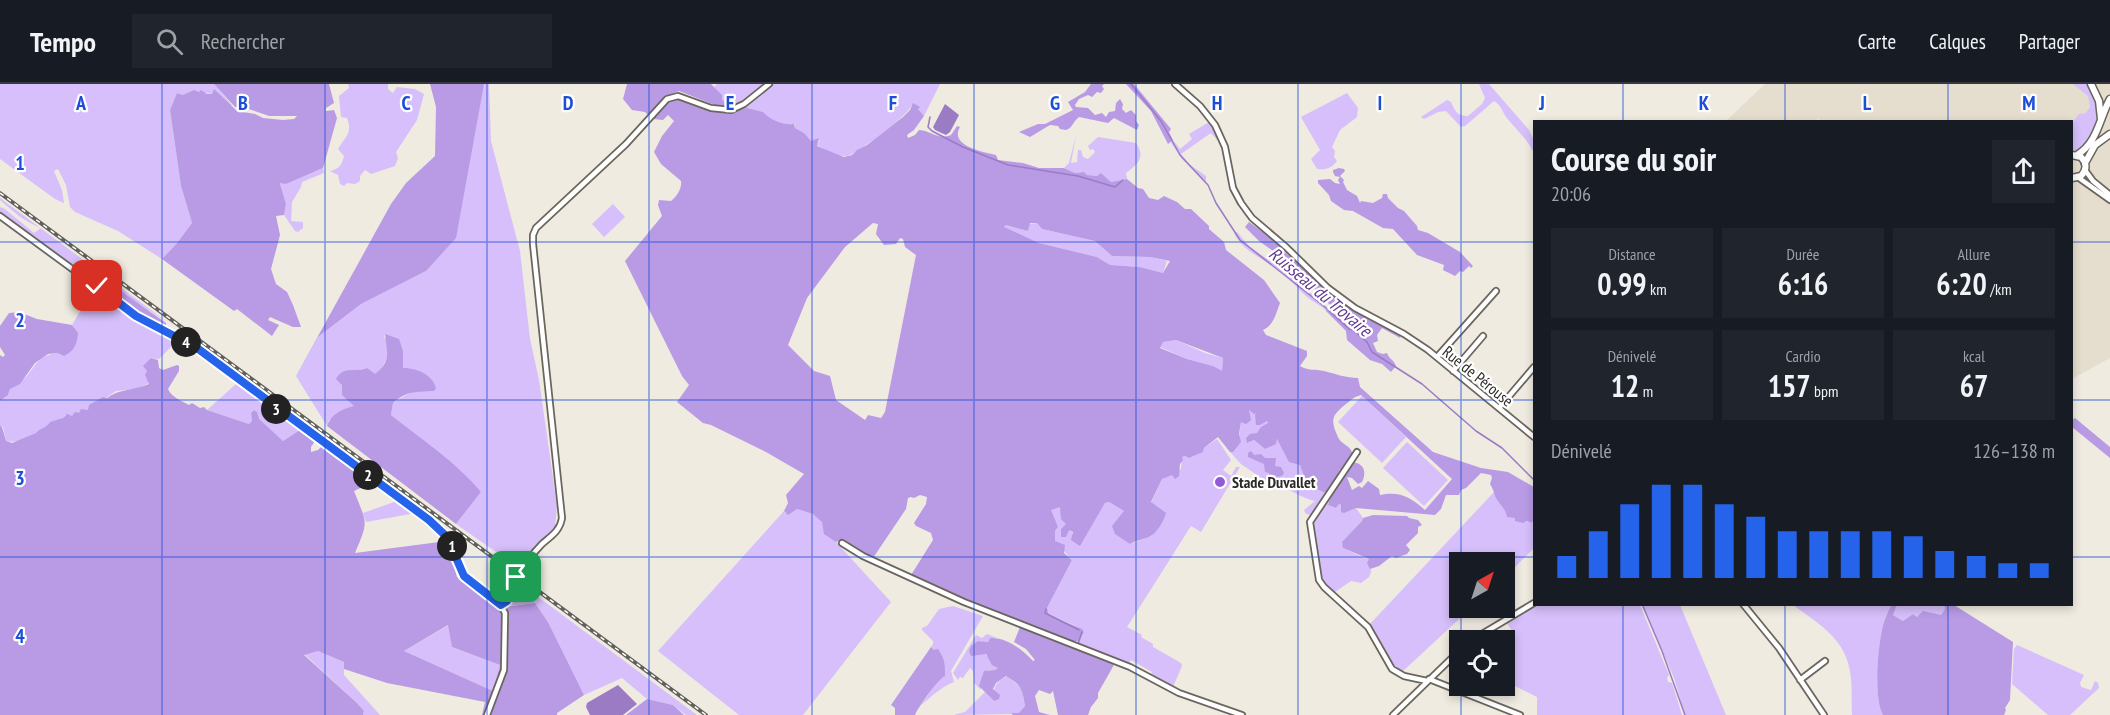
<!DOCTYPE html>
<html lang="fr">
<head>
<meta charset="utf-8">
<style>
  body { margin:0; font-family:"PT Sans Narrow",sans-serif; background:#20242c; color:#f1f3f6; height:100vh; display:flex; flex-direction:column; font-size:22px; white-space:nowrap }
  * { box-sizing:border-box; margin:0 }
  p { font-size:20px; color:#9ea1a6 }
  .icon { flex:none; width:33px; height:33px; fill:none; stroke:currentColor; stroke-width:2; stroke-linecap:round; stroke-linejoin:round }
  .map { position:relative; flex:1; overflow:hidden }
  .side { position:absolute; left:1533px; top:36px; width:540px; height:486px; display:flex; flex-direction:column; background:#171b24; border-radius:0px; box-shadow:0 3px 9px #0003 }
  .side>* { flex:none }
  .needle { width:39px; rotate:39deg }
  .buttons { position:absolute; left:1449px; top:468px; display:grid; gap:12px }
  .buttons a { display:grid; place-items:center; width:66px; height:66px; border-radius:0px; background:#171b24; box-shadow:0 3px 9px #0003; font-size:30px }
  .pin { position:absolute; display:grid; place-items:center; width:51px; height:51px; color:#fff; margin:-26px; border-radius:12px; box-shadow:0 3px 9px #0006 }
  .km { position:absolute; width:30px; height:30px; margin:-15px; border-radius:50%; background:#222; color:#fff; font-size:16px; line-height:30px; text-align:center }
  .round { display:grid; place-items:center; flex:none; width:63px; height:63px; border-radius:0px; background:#20242c }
  .overview { display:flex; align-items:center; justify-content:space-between; height:102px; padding:0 18px }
  h1 { font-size:33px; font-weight:600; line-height:45px }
  .metrics { display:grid; grid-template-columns:repeat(3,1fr); gap:9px; height:102px; padding:6px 18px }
  .metrics div { display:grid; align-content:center; border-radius:0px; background:#20242c; text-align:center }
  .metrics b { font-size:30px; font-weight:600 }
  .metrics small { font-size:16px; font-weight:400 }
  .metrics p { font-size:16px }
  .chart { height:168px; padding:12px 18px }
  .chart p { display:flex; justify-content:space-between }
  .chart svg { width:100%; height:108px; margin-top:6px; stroke:#2563eb; stroke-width:6 }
  header { display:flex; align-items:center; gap:36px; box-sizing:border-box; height:84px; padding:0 30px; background:#171b24; border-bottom:2px solid #363941 }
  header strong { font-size:28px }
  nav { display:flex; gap:33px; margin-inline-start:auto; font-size:21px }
  .search { width:420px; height:54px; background:#20242c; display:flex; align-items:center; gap:15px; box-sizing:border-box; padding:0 21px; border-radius:0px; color:#9ea1a6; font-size:22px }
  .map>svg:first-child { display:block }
  .built { fill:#e5dece }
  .green { fill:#d6bffa }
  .forest { fill:#b99ae5; fill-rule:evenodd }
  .water { fill:#9a7bc4 }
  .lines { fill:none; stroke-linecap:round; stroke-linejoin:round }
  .stream { stroke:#9a7bc4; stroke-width:1.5 }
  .minor-casing { stroke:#6a665d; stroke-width:8 }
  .major-casing { stroke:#6a665d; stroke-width:9 }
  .minor { stroke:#fff; stroke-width:4.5 }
  .major { stroke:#fff; stroke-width:6 }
  .rail-casing { stroke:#61605a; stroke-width:4 }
  .rail { stroke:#fff; stroke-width:1.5; stroke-dasharray:4.5; stroke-linecap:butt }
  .route-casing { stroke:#fff; stroke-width:12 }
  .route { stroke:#2563eb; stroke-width:8 }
  .grid { fill:none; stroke:#1d4ed8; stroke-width:1.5; stroke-opacity:0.55 }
  .poi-dot { fill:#925bd3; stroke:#fff; stroke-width:2 }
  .labels { text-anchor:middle; stroke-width:4.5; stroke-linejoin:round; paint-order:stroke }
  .street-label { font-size:16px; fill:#2b2a26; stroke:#fff }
  .poi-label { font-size:16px; font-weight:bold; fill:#2b2a26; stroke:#fff; text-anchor:start }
  .water-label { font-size:18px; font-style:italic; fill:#623991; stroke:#fff }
  .grid-label { font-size:20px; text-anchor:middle; font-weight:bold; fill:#1d4ed8; stroke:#fff; stroke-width:4.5; stroke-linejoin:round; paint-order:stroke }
</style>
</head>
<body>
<header>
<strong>Tempo</strong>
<div class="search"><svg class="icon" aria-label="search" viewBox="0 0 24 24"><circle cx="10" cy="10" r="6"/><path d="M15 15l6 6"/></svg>Rechercher</div>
<nav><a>Carte</a><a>Calques</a><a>Partager</a></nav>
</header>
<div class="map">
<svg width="2110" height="631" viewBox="0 0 2110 631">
  <rect width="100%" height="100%" fill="#efebe1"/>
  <path class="built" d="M1765 0H2110V274L2072 295V38H1823L1818 34 1815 38H1728L1727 36Z"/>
  <path class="green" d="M0 0H214L232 21 229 22 214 6 212 10 194 7 183 11 177 9 170 26 181 102 192 139 177 159 162 175 118 147 75 128 70 123 66 101 58 85 54 87 62 106 64 119 55 115 0 75Z
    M348 0H388V5L393 9 397 3 415 5 424 10 417 36 396 68 398 74 395 82 371 90 365 86 360 92V97L355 100 347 99 344 102 340 100 338 91 330 87C339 85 342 81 344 72L338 65C345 52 353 50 347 34L341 33 339 12 349 4Z
    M484 0H489L491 57 520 167 530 255 539 296 557 422 555 443 519 484 456 440 481 408 391 331 393 319 414 306 424 308 434 307 403 284V267L385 250 384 253C392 266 387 280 376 290H373L367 284 354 287 342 301 355 322 329 336 327 342 296 292 318 253 361 220 426 187Z
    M717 0H765L738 20 728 24 714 3Z
    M773 0H940L924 32 918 25 919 23 911 22C909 31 855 71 847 72 838 73 825 66 817 61L820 56 810 57 804 49 795 44V40C784 41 769 38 763 28L741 24Z
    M1479 0H1489L1529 46 1534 56V69C1527 55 1516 45 1506 33 1502 27 1501 21 1494 17L1465 42 1461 43 1446 27 1438 28 1424 35 1421 33 1447 16 1451 18C1455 27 1457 32 1468 32L1482 20 1485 14Z
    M2073 0H2089C2103 28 2103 49 2077 68H2072V39L2079 30 2086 29 2090 23 2088 12Z
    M1347 9 1358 24 1357 33 1340 46 1332 63 1335 67 1334 73 1337 77C1332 84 1326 86 1317 85L1311 75 1320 66 1301 33Z
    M1209 38 1219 55 1217 56 1211 49 1181 70 1189 80 1206 92V100L1182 75 1171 59 1173 56 1180 65 1192 55 1189 50Z
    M1076 51 1071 79 1077 78 1078 66H1081L1083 73 1088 75 1095 68 1093 65 1090 66 1088 62 1098 53 1136 59C1146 73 1138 80 1126 89L1127 95 1111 98 1101 89 1097 92 1086 91 1084 88 1075 89 1064 84 1069 79Z
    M323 84 324 89 302 98 301 103 292 118 291 137 303 138V144L298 148 295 147 284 131 286 120 280 98 286 100Z
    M0 114 167 238 127 212 121 207 105 198 88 183 79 182 108 204 118 214 0 128V123L5 125 34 149 41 144C23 137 14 128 0 116Z
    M613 120 625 133 604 153 592 140Z
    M1037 139 1042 145 1095 157 1112 172 1150 173 1167 177 1163 189 1140 183 1110 181 1097 173 1039 159 1004 144 1006 140 1028 147 1029 140Z
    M1237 148 1249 162 1287 189 1329 225 1326 227C1322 222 1317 220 1311 216 1299 207 1289 193 1276 184 1261 174 1242 166 1234 149Z
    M76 193 92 202 129 232 174 255 170 264 159 275 151 274 147 287 149 299 137 305 116 307 88 326 71 332 65 331 63 334C48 340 22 362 6 357L3 343 0 341V317L8 311 10 305C15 301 22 297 26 293 38 279 37 272 58 269L74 243 72 241 91 209 90 205Z
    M1176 256 1205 269 1223 274 1222 288 1213 282 1187 275 1160 263 1163 258Z
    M236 300 243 303 300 346 283 357 258 335 257 328 254 326 251 329 252 337 249 340 207 326Z
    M1362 312 1406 353 1382 379 1338 338Z
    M1249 326 1257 328 1256 335 1263 338 1267 337 1268 339 1247 359 1254 356 1265 365 1276 355C1284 362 1295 372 1300 381 1310 399 1304 400 1326 409L1311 431 1306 430 1304 426 1315 417C1301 414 1294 407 1282 403L1280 407 1241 380 1230 368 1233 367 1239 354 1241 338Z
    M1217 355 1231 376 1223 386 1231 392 1236 383H1240L1201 448 1191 442 1127 543 1142 551 1141 553 1153 560V563L1181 579 1182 582 1173 603 1151 590 1152 588 1131 576 1129 579 1078 560 1084 548 1076 542 1049 531 1047 524 1072 476 1055 457V447L1058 443 1050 426 1060 422C1062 429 1064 438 1068 443 1072 449 1076 454 1080 461L1105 419 1109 418 1124 427 1116 450 1130 460 1152 452 1151 419 1162 395 1181 385 1182 373 1185 372 1189 374 1203 368 1204 364Z
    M1407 358 1448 396 1424 422 1383 384Z
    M1495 407 1506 427 1515 434 1531 439 1534 436V464L1505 493 1504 478H1460V524H1471L1402 588 1392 582 1369 541Z
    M1330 411 1328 421 1336 424 1339 420 1348 427 1356 424 1363 434 1362 437 1343 458V464L1364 474 1369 475 1371 488 1369 493 1361 499 1351 497 1332 510C1320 495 1310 460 1314 441 1316 430 1324 420 1330 411Z
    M397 417 416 429 366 438 363 429Z
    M797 425 813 430 822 437 836 458 891 518 803 631H739L658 567 784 427 785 429Z
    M518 498 697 631H686L673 621 647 615 622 594 584 611 548 538 535 519 510 522Z
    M1538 521H1640L1669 591 1667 594 1668 598 1672 599 1682 631H1537V613L1505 597 1504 556 1513 548 1506 538Z
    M1643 521H1680L1726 631H1685L1674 594Z
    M1793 521H1891C1889 526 1886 532 1884 538 1878 557 1873 614 1883 631H1852C1851 616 1853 598 1849 583 1843 553 1816 538 1793 521Z
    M1897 521H1944L1945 525 1941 531H1921L1917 533 1913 530 1903 537 1893 531Z
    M953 522 983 532 951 587 954 598C941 603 931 613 920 622L940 594 934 566 931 563 933 560V557L922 546V544L927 542 939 525Z
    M449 541 452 563 500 581 493 607 404 567Z
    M987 550 997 554H990L988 558 978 557 984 569 998 584 995 587 988 586 979 602 983 604 980 605 974 599 973 587 970 584 963 594 960 593 958 596 953 589 976 551 982 554Z
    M2017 561 2084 591 2080 599 2081 603 2091 606 2095 597 2098 599 2099 604 2070 631H2048L2012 600 2014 565Z
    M318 567 344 578V591L380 631H363L364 627 357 619 304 570Z
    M1007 592 1022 605 1025 622 1019 630 953 631 965 628 985 608 994 617C993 603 995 599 1007 592Z"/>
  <path class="forest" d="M214 0H329L334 19 326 24V27L334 26 337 34 323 84 286 100 280 99 286 120 284 131 276 132 280 151 271 185 276 200 287 208 293 221 301 243H293L270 233 268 236 279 241 272 252 237 225 234 227 162 175 177 159 192 139 181 102 170 26 177 9 183 11 194 6 199 8 201 6 207 10H212L214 5 237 27 255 30 263 34 283 36 294 35 297 32H269L249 25 235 23Z
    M430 0H484L456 154 426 187 361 220 318 253 296 292 391 120 406 99 435 72 436 23Z
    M627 0H711L722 11V15L727 22H717L679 7 667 12 648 31 645 28 632 26 623 15Z
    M1091 0H1104L1102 2 1104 5 1101 9 1097 8 1092 13 1088 11 1079 15 1075 21 1076 23 1088 24 1095 31 1102 29 1106 33 1109 28 1115 27 1116 19 1120 15 1123 20 1122 25 1126 29 1131 26 1136 31V37L1139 41 1137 46 1114 34 1108 39 1079 33C1073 37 1073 44 1066 46L1060 45 1058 42 1050 41 1030 53 1019 48 1038 40H1045L1073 26 1068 18 1085 8Z
    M1126 0H1134L1171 45 1169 48 1173 56 1168 60 1151 27Z
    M677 14 710 26 727 28 747 24 763 28C770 36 782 41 794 40L795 44 804 49 811 57 819 54 817 62 844 73 852 71 857 66 867 61 903 33 910 26 913 19 920 23 918 25 924 32 914 46 907 51 908 54 915 51 919 46C932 47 937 56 951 51L957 42 960 43C949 62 983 68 996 71L998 76 1023 79 1039 84H1064L1075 89 1084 88 1087 91 1097 92 1101 89 1111 98 1127 95 1138 104 1143 105 1149 114 1158 116 1164 112 1177 118 1185 125H1191L1209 142V145L1224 158 1226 166 1264 196 1280 219C1276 229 1274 241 1263 246L1266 251 1307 267V272L1300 282C1307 287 1316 285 1324 287 1336 290 1346 294 1358 294L1360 303 1433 368 1481 384 1508 388 1534 403V436L1531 439 1527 437 1523 439 1515 437V434L1507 433C1506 425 1500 421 1496 414 1494 409 1493 405 1490 400L1492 394 1491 391 1481 389 1466 404 1461 406 1459 411H1446L1441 425 1435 431 1356 424 1344 429 1341 428V421L1339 420 1336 424 1328 421 1332 406 1339 396 1347 390 1352 378C1364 379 1367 388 1362 398L1358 400 1352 394 1347 393 1352 406 1359 402 1362 404 1368 397 1379 405 1380 411C1400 407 1410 413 1425 426L1452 395 1361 311C1352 314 1354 314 1346 320 1331 332 1330 336 1339 355 1342 360 1350 362 1352 368 1354 376 1344 383 1339 387L1340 389 1326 409C1308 402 1306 398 1300 381L1289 378 1277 355 1276 360 1265 365 1254 356 1247 359 1246 354 1250 350 1257 349 1261 343 1268 339 1267 337 1260 341H1256L1255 330 1257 328 1254 330 1249 326 1251 336 1246 340 1241 338 1239 350 1241 358 1233 368H1230L1218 353 1204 364 1203 368 1189 374 1185 372 1182 373 1183 376 1180 380 1179 392 1175 395 1172 391 1162 395 1151 418 1166 429C1164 437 1157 449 1149 453 1142 456 1136 456 1130 460L1115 450 1112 442 1124 427 1109 418 1105 419 1080 462 1071 456 1073 448 1069 446 1066 453H1061V445L1066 440 1061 435 1060 423 1051 426 1058 443 1055 447V457L1065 461 1064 469 1072 476 1047 524 1049 531 1082 545 1084 548 1079 557 1069 558 1014 537 911 491 933 456 931 449 916 442 914 439 926 420 927 413 920 411 914 414 911 413 908 414 906 425 873 474 851 463 842 456 836 458 824 450 822 438 813 430 797 425 788 431 784 427 788 419 786 411 804 390 766 368 711 341 703 339 677 318 689 301 682 292 625 177 662 132 658 121 659 116 671 117C677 112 682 105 681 97L661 80 654 68 662 52 674 37 668 31 663 36 653 35 670 16ZM873 139 878 140 876 150 884 161 896 160 900 154 903 155 905 163 916 171 885 328 881 334 868 331 865 336 836 316 830 292 814 287 788 261 807 214 845 163ZM1030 139H1037L1042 145 1095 157 1112 172 1150 173 1170 177 1163 189 1140 183 1110 181 1097 173 1039 159 1004 143 1006 141 1028 147ZM1176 256 1223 274 1222 287 1213 282 1187 275 1160 264 1163 258Z
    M1339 84 1344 85 1345 87 1340 92 1344 96 1343 98 1347 106 1357 112 1360 119 1361 117 1373 119 1382 114 1383 110H1387L1388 114 1398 124 1404 127 1417 142 1418 146 1428 149 1460 168 1473 182 1471 184 1469 182 1463 188 1460 187 1455 192 1443 186 1444 181 1417 171 1393 145 1383 144 1353 127 1344 126 1331 117 1329 111 1318 99V96L1330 95 1335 99 1340 100 1338 96 1340 93 1335 92 1333 88V86Z
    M1249 138 1282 162 1285 168 1344 218 1360 230 1401 250 1400 254 1382 244 1377 251 1378 257 1373 259 1377 268 1383 270 1387 269C1389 275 1394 276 1396 282L1391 288 1382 280 1370 276 1347 256 1346 247 1326 227 1329 225 1347 241 1351 240V235L1333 224 1286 176 1259 157 1245 143Z
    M81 180 101 193 105 198 121 207 166 239V243L165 244 129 225C124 214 90 189 79 182Z
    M19 228 37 235 72 241 78 249C77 261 74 267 64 272L58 269 48 270 35 279 20 300 10 305 8 311 0 317V271L3 273 5 271 0 263V242L9 229Z
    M385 250 399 255 403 267V284C416 284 432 290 436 304L434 307C414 309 410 305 393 319L391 331C422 356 455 377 481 408L456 440 327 342C331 330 342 325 354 322L342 311V301L336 295C344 281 355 289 367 284L375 290C393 276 386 266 385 250Z
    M151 274 158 276 159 284 163 286 177 281 179 282V287L168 305C171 313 182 317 189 321L192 319 200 324 204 323 207 326 249 340 252 337 251 329 254 326 257 328 259 335 283 357 300 346 315 357 311 363V368L318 366 322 362 373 398 354 407C367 440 369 436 355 469L447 457 457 493 497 524 535 519 548 538 584 611 557 629V631H482L485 618 387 599 344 585V578L318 567 304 571 357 619 364 627 363 631H0V341L2 343 6 357 12 359 36 349C40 344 47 344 50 338L63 334 67 330 72 332 75 328 79 329 81 325 88 326 89 321 103 313 107 314C119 305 135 306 149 300L145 291 147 287 143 282ZM448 541 452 563 500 581 493 607 404 567Z
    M2075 334 2110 363V374L2072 343V336Z
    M1251 367 1254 371 1261 370 1265 374H1276L1275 382 1281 383 1284 389 1282 392 1277 393 1276 402 1269 397V389L1265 388 1264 380 1248 373V369Z
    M1373 431 1407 432 1409 434 1418 436 1422 441 1418 443V449L1406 461 1410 466 1407 470 1396 474 1392 472 1379 482 1370 485 1367 479 1369 475 1343 464 1342 458 1362 437 1363 434Z
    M1891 521H1897L1893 531 1903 537 1913 530 1917 533 1923 527 1941 531 1945 525 1944 521H1954L2013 558 2010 616 2005 624 2006 626 2004 631H1883C1873 614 1878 557 1884 538 1886 532 1889 526 1891 521Z
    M1020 543 1115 579 1098 609V614L1091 623 1088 631H1058L1053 607 1050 610 1039 606 1035 612 1039 628 1050 631H1013L1011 629H1019L1025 622C1022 604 1022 602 1006 592L996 599 993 605 1000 611 999 615 994 617 979 602 984 587 995 586 998 584 992 581 986 570 971 572 969 567 971 562 978 557 988 558 990 554C1006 553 1022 565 1033 577L1035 576 1026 565 1014 558Z
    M931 563 934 566 938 565C945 576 945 579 945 592 938 595 919 622 915 631H895V624L891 621Z
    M647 615 673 621 684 631H626Z"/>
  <path class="water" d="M945 20 959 31 950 48 946 51 935 46 933 43Z
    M618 601 637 620 623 631H590L586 623 587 619Z"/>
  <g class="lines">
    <path class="stream" d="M1131 0 1161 37 1180 71 1208 101 1216 119 1240 156 1325 223 1349 245 1353 246 1367 258 1372 268 1422 300 1476 347 1502 364 1534 396
      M930 33 928 43 932 47 963 63 1008 81 1078 92 1115 103 1123 96
      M1642 520 1662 567 1685 631
      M1046 525 1045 529 1079 546
      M1078 560 1082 548
      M1132 582 1163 598
      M1178 606 1193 612"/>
    <g class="minor-casing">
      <path id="minor" d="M1175 0 1200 22 1215 41 1225 63 1233 104 1241 119 1252 134 1286 163 1328 204 1355 224 1404 250 1428 266 1534 353
        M2085 86 2093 97 2110 111
        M2079 94 2110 116
        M0 132 131 228 197 265 443 447 452 461 464 492 473 501 499 518 505 529 504 586 487 631
        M1437 273 1496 207
        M1453 287 1483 252
        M1499 324 1534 283
        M1357 368 1310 438 1319 496 1324 503 1368 543 1392 585 1404 592 1427 597
        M842 459 863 472 964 518 1130 583 1179 609 1242 631
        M1743 520 1779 564 1824 631
        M501 521 507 517C512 495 526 477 542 460 551 452 560 447 562 434L533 160V151L536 144 626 60 667 15 678 12 711 24 731 26 744 20 769 0
        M1472 556 1534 519
        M1429 595 1520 631
        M1800 596 1825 577
        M1393 631 1460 566"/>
    </g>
    <g class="major-casing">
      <path id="major" d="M2091 0 2099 17 2101 35
        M2095 61 2110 50
        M2072 71 2081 73C2087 79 2087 86 2081 92L2072 94
        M2077 71C2098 58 2099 35 2110 15
        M2085 79 2095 61"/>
    </g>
    <use href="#minor" class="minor"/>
    <use href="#major" class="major"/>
    <g class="rail-casing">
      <path id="rail" d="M0 109 706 631"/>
    </g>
    <use href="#rail" class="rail"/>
  </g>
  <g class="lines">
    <g class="route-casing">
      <path id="route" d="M97 202 136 232 197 264 429 436 447 453 464 492 501 521 507 517 510 503 516 493"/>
    </g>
    <use href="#route" class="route"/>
  </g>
  <path class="grid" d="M162 0V631M325 0V631M487 0V631M649 0V631M812 0V631M974 0V631M1136 0V631M1298 0V631M1461 0V478M1623 0V38M1785 0V38M1948 0V38M0 158H1534M2072 158H2110M0 316H1534M2072 316H2110M0 473H1534M2072 473H2110M1623 520V631M1785 520V631M1948 520V631M1461 524V556M1461 602V631"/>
  <circle class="poi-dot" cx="1220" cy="398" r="6"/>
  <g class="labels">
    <g class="street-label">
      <text transform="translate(1478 292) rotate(39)" y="6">Rue de Pérouse</text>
    </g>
    <g class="poi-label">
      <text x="1232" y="404">Stade Duvallet</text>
    </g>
    <g class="water-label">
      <text transform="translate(1320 208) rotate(40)" y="6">Ruisseau du Trovaire</text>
    </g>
  </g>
  <g class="grid-label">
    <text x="81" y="26">A</text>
    <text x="243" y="26">B</text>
    <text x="406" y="26">C</text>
    <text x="568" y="26">D</text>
    <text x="730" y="26">E</text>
    <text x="893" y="26">F</text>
    <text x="1055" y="26">G</text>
    <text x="1217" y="26">H</text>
    <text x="1380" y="26">I</text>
    <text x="1542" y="26">J</text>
    <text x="1704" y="26">K</text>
    <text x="1867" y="26">L</text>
    <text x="2029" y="26">M</text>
    <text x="20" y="86">1</text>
    <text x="20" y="243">2</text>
    <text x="20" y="401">3</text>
    <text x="20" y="559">4</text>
  </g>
</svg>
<div class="buttons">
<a><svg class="needle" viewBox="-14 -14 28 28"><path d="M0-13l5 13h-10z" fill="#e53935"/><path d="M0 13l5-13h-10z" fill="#9ea1a6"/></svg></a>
<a><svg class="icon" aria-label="locate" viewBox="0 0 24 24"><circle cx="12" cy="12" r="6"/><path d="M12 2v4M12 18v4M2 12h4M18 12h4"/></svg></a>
</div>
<div class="pin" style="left:516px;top:493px;background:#1e9e55"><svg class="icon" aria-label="arrive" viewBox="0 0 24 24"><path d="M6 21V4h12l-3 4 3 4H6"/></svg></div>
<div class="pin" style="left:97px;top:202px;background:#d93025"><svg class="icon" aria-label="check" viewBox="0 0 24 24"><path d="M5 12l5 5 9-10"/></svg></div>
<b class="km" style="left:452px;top:462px">1</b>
<b class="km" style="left:368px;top:391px">2</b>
<b class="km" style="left:276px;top:325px">3</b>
<b class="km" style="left:186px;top:258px">4</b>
<section class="side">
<div class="overview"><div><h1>Course du soir</h1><p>20:06</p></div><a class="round"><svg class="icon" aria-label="share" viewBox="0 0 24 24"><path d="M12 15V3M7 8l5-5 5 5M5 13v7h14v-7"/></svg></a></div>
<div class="metrics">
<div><p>Distance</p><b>0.99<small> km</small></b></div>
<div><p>Durée</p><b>6:16</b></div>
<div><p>Allure</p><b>6:20<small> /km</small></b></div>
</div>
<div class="metrics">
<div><p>Dénivelé</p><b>12<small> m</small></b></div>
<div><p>Cardio</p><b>157<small> bpm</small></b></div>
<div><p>kcal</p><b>67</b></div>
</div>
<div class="chart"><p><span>Dénivelé</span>126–138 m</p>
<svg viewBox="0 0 160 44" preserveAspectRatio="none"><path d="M5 44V35M15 44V25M25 44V14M35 44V6M45 44V6M55 44V14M65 44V19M75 44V25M85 44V25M95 44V25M105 44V25M115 44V27M125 44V33M135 44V35M145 44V38M155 44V38"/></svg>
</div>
</section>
</div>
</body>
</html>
